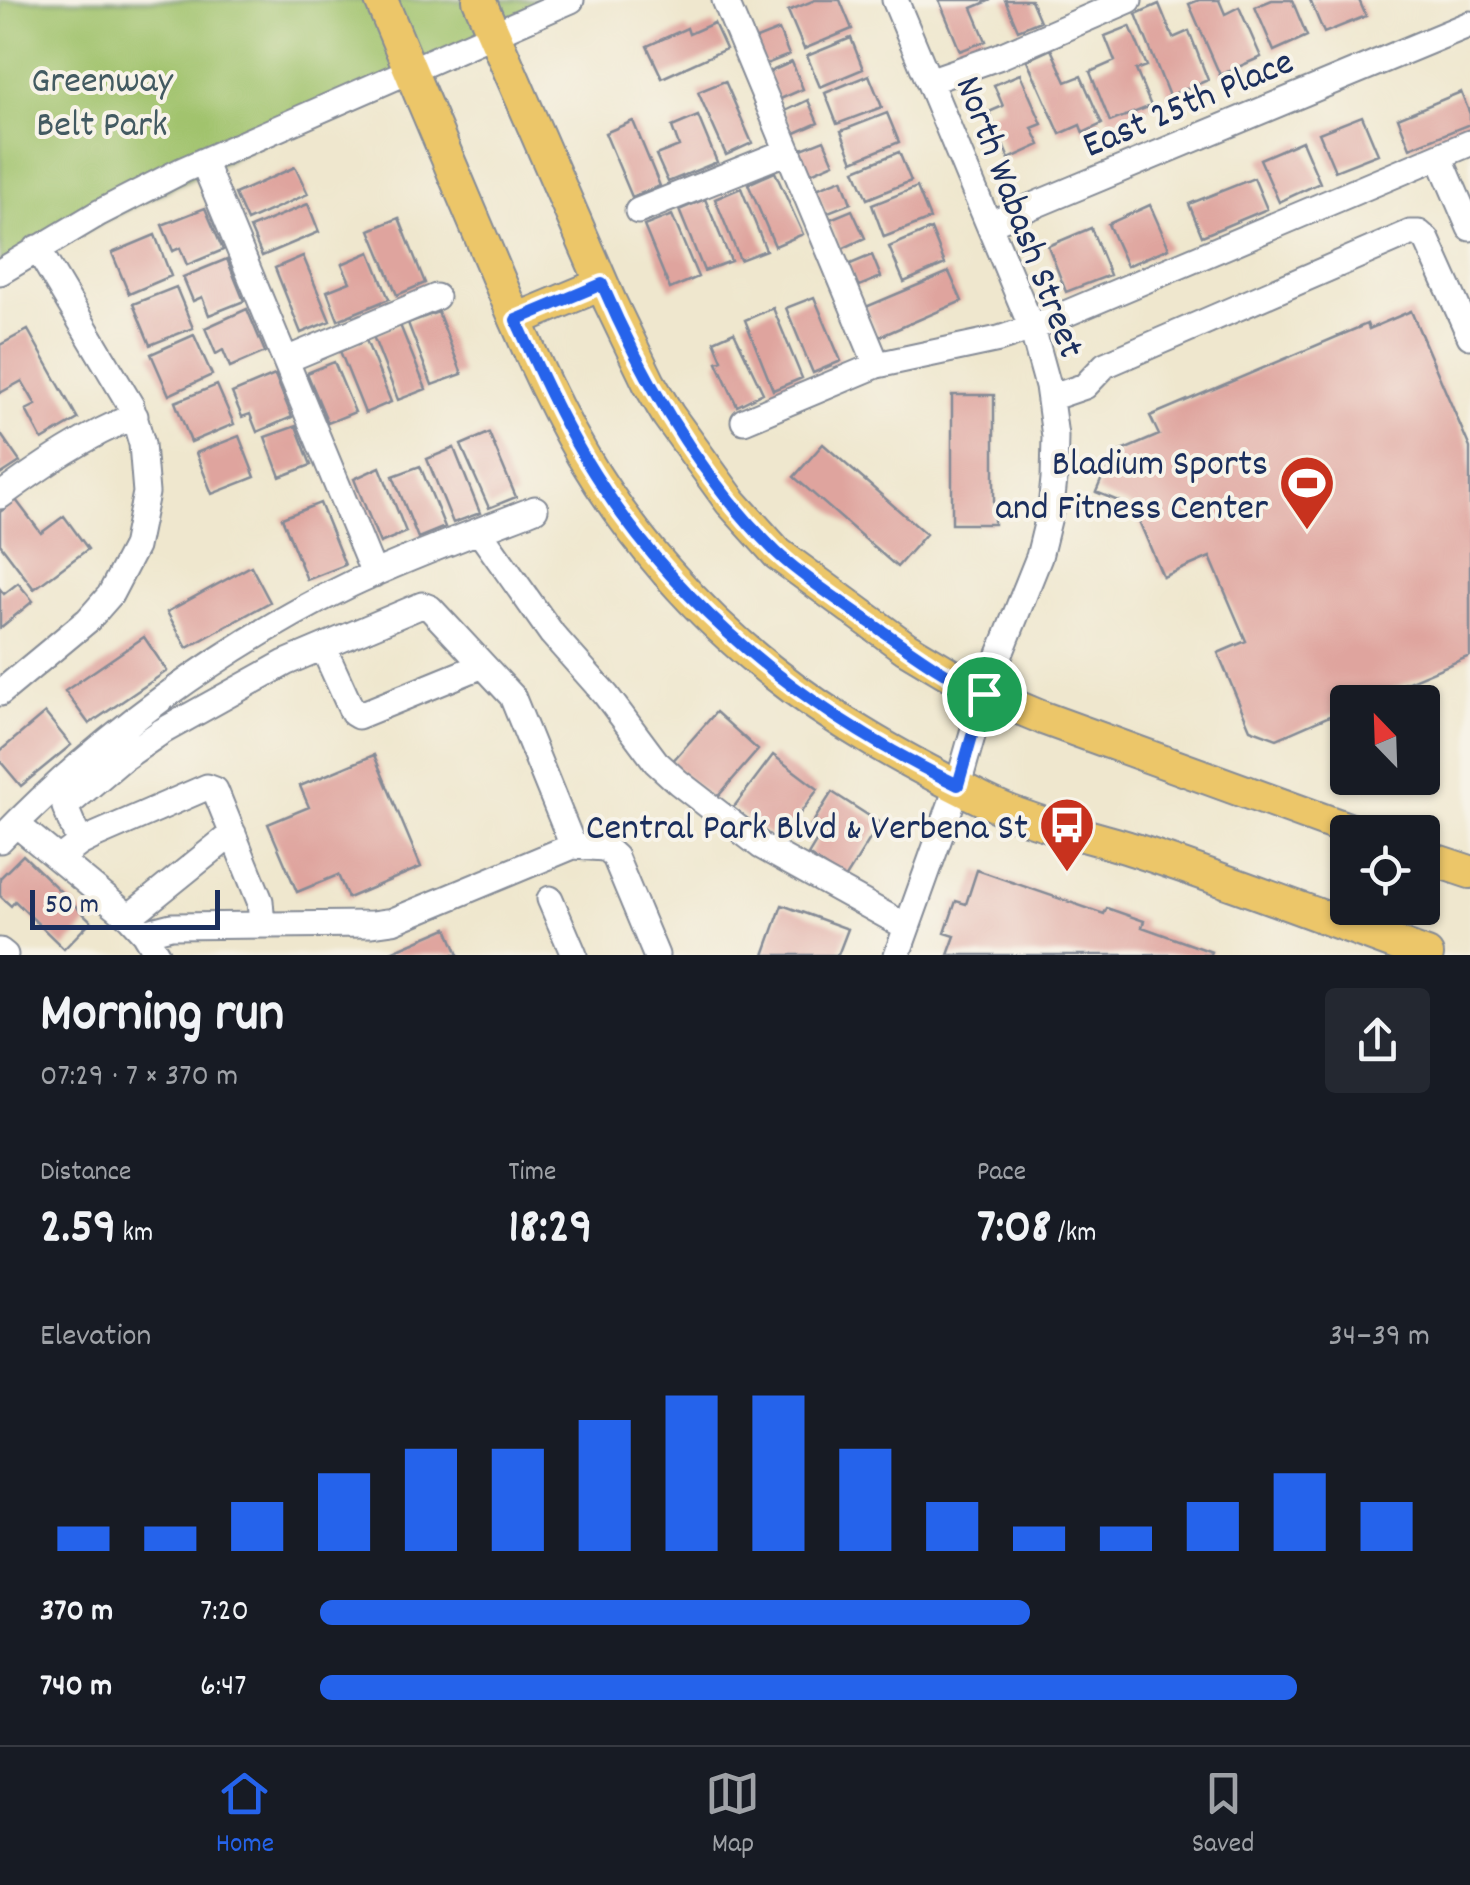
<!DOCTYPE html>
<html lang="en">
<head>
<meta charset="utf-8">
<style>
  body { margin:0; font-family:Dekko,sans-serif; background:#242831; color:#f1f3f6; height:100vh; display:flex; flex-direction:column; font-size:38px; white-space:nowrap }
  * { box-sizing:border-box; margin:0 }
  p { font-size:32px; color:#9ea1a6 }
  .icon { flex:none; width:55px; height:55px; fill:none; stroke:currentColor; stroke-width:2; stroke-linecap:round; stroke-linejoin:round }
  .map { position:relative; height:955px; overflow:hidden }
  .side { display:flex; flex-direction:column; background:#171b24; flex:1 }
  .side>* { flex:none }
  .needle { width:65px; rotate:337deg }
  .fabs { position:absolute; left:1330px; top:685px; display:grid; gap:20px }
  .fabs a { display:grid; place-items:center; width:110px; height:110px; border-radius:10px; background:#171b24; box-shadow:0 2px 8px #0004; font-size:50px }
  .scale { position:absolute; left:30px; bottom:25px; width:190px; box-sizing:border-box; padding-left:10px; border:5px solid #1b2f5e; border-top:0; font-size:28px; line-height:35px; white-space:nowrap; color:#1b2f5e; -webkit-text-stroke:8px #f7f3e8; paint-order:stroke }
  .pin { position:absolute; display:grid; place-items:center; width:85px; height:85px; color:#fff; margin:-42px; border:5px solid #fff; border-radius:50%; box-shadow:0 2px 10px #0007 }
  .round { display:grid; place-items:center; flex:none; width:105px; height:105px; border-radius:10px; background:#242831 }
  .headline { display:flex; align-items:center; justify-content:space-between; height:170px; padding:0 40px }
  h1 { font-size:55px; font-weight:700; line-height:75px }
  .figures { display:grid; grid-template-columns:repeat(3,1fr); gap:15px; height:170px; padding:10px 40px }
  .figures div { display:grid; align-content:center }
  .figures b { font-size:50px; font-weight:700 }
  .figures small { font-size:28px; font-weight:400 }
  .figures p { font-size:28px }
  .chart { height:280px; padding:20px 40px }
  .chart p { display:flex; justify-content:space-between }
  .chart svg { width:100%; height:180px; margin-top:10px; stroke:#2563eb; stroke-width:6 }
  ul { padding:0 40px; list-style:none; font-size:32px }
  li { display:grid; grid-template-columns:160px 120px 1fr; align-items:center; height:75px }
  li i { height:25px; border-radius:12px; background:#2563eb }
  .dock { display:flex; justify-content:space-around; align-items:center; height:140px; border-top:2px solid #363941; background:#171b24; font-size:28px; color:#9ea1a6 }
  .dock a { display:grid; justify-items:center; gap:5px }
  .dock .current { color:#2563eb }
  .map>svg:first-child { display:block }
  .green { fill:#a1c36d; stroke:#5e7966; stroke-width:2.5 }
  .building { fill:#dfa49e }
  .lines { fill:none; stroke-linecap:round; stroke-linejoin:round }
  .minor-casing { stroke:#858b96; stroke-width:29 }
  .major-casing { stroke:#858b96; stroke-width:36 }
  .minor { stroke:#fff; stroke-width:25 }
  .major { stroke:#ecc669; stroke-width:32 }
  .route-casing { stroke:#fff; stroke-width:20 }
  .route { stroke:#2563eb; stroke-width:12 }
  .labels { text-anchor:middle; stroke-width:8; stroke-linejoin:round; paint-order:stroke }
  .park-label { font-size:38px; fill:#435b62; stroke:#f7f3e8 }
  .street-label { font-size:38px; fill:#1b2f5e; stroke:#f7f3e8 }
  .poi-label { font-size:38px; fill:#1b2f5e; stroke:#f7f3e8; text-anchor:end }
</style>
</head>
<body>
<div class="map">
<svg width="1470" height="955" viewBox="0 0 1470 955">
  <rect width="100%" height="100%" fill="#f7f3e8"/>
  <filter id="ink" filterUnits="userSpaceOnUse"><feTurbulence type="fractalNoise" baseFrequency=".01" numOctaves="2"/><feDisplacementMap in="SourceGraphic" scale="20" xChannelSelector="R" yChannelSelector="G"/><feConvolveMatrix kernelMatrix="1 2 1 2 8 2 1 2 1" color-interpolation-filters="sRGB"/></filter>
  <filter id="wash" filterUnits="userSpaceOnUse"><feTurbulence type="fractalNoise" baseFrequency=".0048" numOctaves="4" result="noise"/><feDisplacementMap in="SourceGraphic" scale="40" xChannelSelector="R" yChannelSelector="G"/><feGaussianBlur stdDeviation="2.25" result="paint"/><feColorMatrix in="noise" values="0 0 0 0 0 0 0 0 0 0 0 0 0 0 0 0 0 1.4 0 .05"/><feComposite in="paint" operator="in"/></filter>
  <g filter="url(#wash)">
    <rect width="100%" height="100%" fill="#efe7ce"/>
    <path class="green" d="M0 0H571L410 69 0 273Z"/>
    <g id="blocks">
      <path class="building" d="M815 0H840L852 29 804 49 788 11Z
        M939 0H991L972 8 986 41 960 51Z
        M1005 0H1031L1040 21 1018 30Z
        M1199 0H1219L1225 14 1239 7 1261 57 1220 75 1189 4Z
        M1272 0H1292L1307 36 1274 51 1255 7Z
        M1310 0H1359L1366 16 1324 33Z
        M1159 4 1173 38 1189 31 1208 80 1169 96 1136 14Z
        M714 23 726 49 662 78 647 46 687 28 689 34Z
        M1130 26 1147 66 1136 70 1151 106 1110 122 1090 72 1115 61 1105 36Z
        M779 30 789 55 764 65 754 40Z
        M851 38 863 69 820 87 807 56Z
        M1051 49 1066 82 1081 76 1102 124 1083 133 1080 125 1060 134 1027 60Z
        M792 62 803 89 778 100 767 73Z
        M1020 74 1042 124 1032 128 1040 145 1009 159 989 112 1003 106 994 85Z
        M869 75 882 107 837 124 825 93Z
        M725 81 752 143 726 155 698 92Z
        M1461 92 1470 114V124L1410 148 1398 118Z
        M808 100 818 123 793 134 783 112Z
        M887 113 899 142 853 161 841 131Z
        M698 116 717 162 668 182 656 155 679 146 672 127Z
        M1362 116 1378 154 1335 171 1319 133Z
        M633 121 660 186 632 197 605 133Z
        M824 140 834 163 809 174 799 150Z
        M1302 141 1320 183 1279 202 1260 159Z
        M899 152 911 181 867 199 855 170Z
        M295 167 308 194 247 221 235 194Z
        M775 172 803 234 775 246 748 184Z
        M1254 178 1267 209 1202 236 1189 204Z
        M842 179 851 203 826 213 816 189Z
        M917 187 930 219 884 237 872 205Z
        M741 188 766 250 740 260 715 199Z
        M705 199 731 261 704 271 679 210Z
        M308 204 319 232 262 256 250 228Z
        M1150 205 1169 248 1127 266 1108 224Z
        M205 208 223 250 187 265 180 248 173 251 162 225Z
        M852 210 865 238 842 249 828 220Z
        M672 215 698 277 670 289 644 226Z
        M399 218 425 283 397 295 370 230Z
        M1091 228 1110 275 1066 292 1048 246Z
        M931 229 945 264 904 282 889 247Z
        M155 235 171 276 129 294 112 253Z
        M370 252 389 299 338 320 327 291 350 282 342 264Z
        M872 255 881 277 857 287 848 265Z
        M303 256 330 321 301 333 275 268Z
        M227 259 244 301 209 315 202 297 193 301 183 277Z
        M949 272 962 301 879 337 866 307Z
        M176 287 193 328 150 345 133 304Z
        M814 297 841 361 813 373 786 308Z
        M773 308 802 378 773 390 745 320Z
        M247 309 265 352 230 367 223 350 216 354 205 328Z
        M1411 311 1470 448V656L1361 702H1348V708L1277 739 1250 729 1218 653 1246 641 1210 557 1163 577 1133 507 1096 492 1112 455 1159 435 1150 416 1367 324 1369 329Z
        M438 312 462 374 432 385 408 323Z
        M400 325 426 389 398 400 373 336Z
        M28 330 78 419 42 440 26 410 36 405 22 381 0 393V345Z
        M734 332 763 393 737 406 717 362 722 360 714 341Z
        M194 335 212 375 169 395 151 354Z
        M366 340 391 402 365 413 340 351Z
        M334 362 355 412 328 423 307 373Z
        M275 375 292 417 257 432 250 414 242 417 232 393Z
        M217 385 234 424 191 442 175 402Z
        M952 395H994V524H952Z
        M296 426 311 465 280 477 265 437Z
        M0 433 20 462 0 475Z
        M489 433 516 497 489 508 461 445Z
        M239 436 255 477 212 494 196 453Z
        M823 444 926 534 897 567 794 477Z
        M454 448 480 513 453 523 427 459Z
        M420 466 445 527 418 538 393 476Z
        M380 467 406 532 380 543 354 479Z
        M16 500 41 533 64 516 88 549 34 589 0 544V512Z
        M320 503 345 565 307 580 282 518Z
        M251 566 270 602 187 648 167 612Z
        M18 583 33 601 0 628V589L4 594Z
        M144 637 167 671 89 724 65 691Z
        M716 712 758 750 714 801 671 763Z
        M45 713 71 745 21 786 0 761V751Z
        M374 755 421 867 348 898 338 875 297 892 268 824 309 807 300 786Z
        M773 755 818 789 779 842 733 808Z
        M832 792 880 823 845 879 808 855 819 837 808 830Z
        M23 855 91 921 64 949 15 901 11 906 0 896V878Z
        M977 870 1104 914 1107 908 1144 921 1142 927 1212 952 1211 955H948L955 936 945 933 956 901 966 904Z
        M782 905 848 929 838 955H764Z
        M447 928 458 955H384Z"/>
    </g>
  </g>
  <g filter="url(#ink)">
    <use href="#blocks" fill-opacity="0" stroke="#858b96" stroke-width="2.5"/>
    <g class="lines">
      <g class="minor-casing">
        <path id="minor" d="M725 0 877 365
          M895 0 1032 328 1048 386 1055 436 1054 479 1051 508 1039 557 984 694 958 785 897 955
          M929 81 998 57 1129 0
          M1439 156 1470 228
          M203 161 374 574
          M638 211 788 151
          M989 224 1470 24
          M0 272 99 213 183 170 571 0
          M286 360 436 297
          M1050 398 1085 386 1105 365 1410 233H1419L1427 240 1470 336
          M744 421 877 365 999 339 1032 328 1470 143
          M0 496C43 465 86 435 135 416
          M479 531 552 634 606 695 656 762 678 782 761 846 907 927
          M323 647 353 713 358 716 483 665
          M0 693 88 620 110 595 135 547 146 493 142 444 131 406 37 248
          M16 824 129 917 144 933 157 955
          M0 840C98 738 223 646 351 584 410 556 474 533 535 509
          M80 843 65 807 122 759 161 732 285 663 422 605 430 608 512 696 573 846 393 921 372 924 171 926 144 933
          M573 846 605 848 615 857 656 955
          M59 859 80 843 94 836 207 787 215 790 260 901 262 925
          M550 899 574 955
          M129 917 233 833
          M0 951 5 955"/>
      </g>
      <g class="major-casing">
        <path id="major" d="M381 0C413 77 445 153 478 230 510 306 541 384 583 456 631 537 697 613 771 671 836 723 910 763 984 800 1032 824 1085 834 1135 850 1233 882 1330 920 1427 955
          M479 0 610 302 649 383 668 415 731 502 778 554 906 648 953 676 962 684 1043 718 1356 832
          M516 320 602 284
          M1422 856 1470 872"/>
      </g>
      <use href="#minor" class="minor"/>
      <use href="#major" class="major"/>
    </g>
  </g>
  <g class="lines" filter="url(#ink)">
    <g class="route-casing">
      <path id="route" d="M602 284C644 382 700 477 776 552 801 576 839 600 868 621 904 646 945 677 984 694L958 785C805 712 672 605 584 457 558 413 537 366 516 320Z"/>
    </g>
    <use href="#route" class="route"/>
  </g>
  <defs>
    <g id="stadium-pin" transform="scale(2.875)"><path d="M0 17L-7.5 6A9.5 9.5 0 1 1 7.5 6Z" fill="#c8321e" stroke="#f7f3e8"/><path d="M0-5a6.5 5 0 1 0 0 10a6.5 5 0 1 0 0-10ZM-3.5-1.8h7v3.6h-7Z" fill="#fff"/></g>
    <g id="bus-pin" transform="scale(2.875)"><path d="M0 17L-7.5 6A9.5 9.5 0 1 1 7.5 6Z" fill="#c8321e" stroke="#f7f3e8"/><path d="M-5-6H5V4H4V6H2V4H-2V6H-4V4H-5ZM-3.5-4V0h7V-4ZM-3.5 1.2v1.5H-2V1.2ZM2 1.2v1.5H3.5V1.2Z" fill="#fff"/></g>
  </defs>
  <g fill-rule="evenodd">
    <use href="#stadium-pin" x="1307" y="483"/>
    <use href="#bus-pin" x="1067" y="825"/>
  </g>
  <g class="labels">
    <g class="park-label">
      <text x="102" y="91">Greenway<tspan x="102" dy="44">Belt Park</tspan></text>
    </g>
    <g class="street-label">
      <text transform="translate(1187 101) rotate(-23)" y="13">East 25th Place</text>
      <text transform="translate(1022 216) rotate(69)" y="13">North Wabash Street</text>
    </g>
    <g class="poi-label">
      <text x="1268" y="474">Bladium Sports<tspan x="1268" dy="44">and Fitness Center</tspan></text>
      <text x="1028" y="838">Central Park Blvd &amp; Verbena St</text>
    </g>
  </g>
</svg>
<div class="fabs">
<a><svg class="needle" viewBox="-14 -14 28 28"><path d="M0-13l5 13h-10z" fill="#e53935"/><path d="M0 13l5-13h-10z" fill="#9ea1a6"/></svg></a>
<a><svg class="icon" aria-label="locate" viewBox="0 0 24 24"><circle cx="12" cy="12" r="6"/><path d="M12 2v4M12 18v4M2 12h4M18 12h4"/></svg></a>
</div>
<div class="scale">50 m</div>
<div class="pin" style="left:984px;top:694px;background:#1e9e55"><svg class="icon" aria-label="arrive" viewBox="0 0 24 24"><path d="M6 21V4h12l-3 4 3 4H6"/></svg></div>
</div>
<section class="side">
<div class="headline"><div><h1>Morning run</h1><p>07:29 · 7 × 370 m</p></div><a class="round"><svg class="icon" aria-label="share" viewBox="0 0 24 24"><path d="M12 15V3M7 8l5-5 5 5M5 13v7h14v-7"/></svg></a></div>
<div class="figures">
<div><p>Distance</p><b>2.59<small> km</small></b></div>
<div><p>Time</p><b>18:29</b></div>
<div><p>Pace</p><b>7:08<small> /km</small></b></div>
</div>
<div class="chart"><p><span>Elevation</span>34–39 m</p>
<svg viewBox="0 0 160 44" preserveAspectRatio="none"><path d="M5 44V38M15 44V38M25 44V32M35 44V25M45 44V19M55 44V19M65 44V12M75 44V6M85 44V6M95 44V19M105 44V32M115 44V38M125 44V38M135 44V32M145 44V25M155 44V32"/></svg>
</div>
<ul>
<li><b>370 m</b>7:20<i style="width:64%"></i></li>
<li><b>740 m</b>6:47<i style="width:88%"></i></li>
</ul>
</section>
<nav class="dock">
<a class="current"><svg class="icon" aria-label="home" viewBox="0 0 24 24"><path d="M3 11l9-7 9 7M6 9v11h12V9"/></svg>Home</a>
<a><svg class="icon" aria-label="map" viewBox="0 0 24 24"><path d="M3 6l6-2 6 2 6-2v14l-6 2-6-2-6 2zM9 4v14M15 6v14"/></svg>Map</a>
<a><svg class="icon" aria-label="saved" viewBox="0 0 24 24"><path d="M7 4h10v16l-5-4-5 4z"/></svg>Saved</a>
</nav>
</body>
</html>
